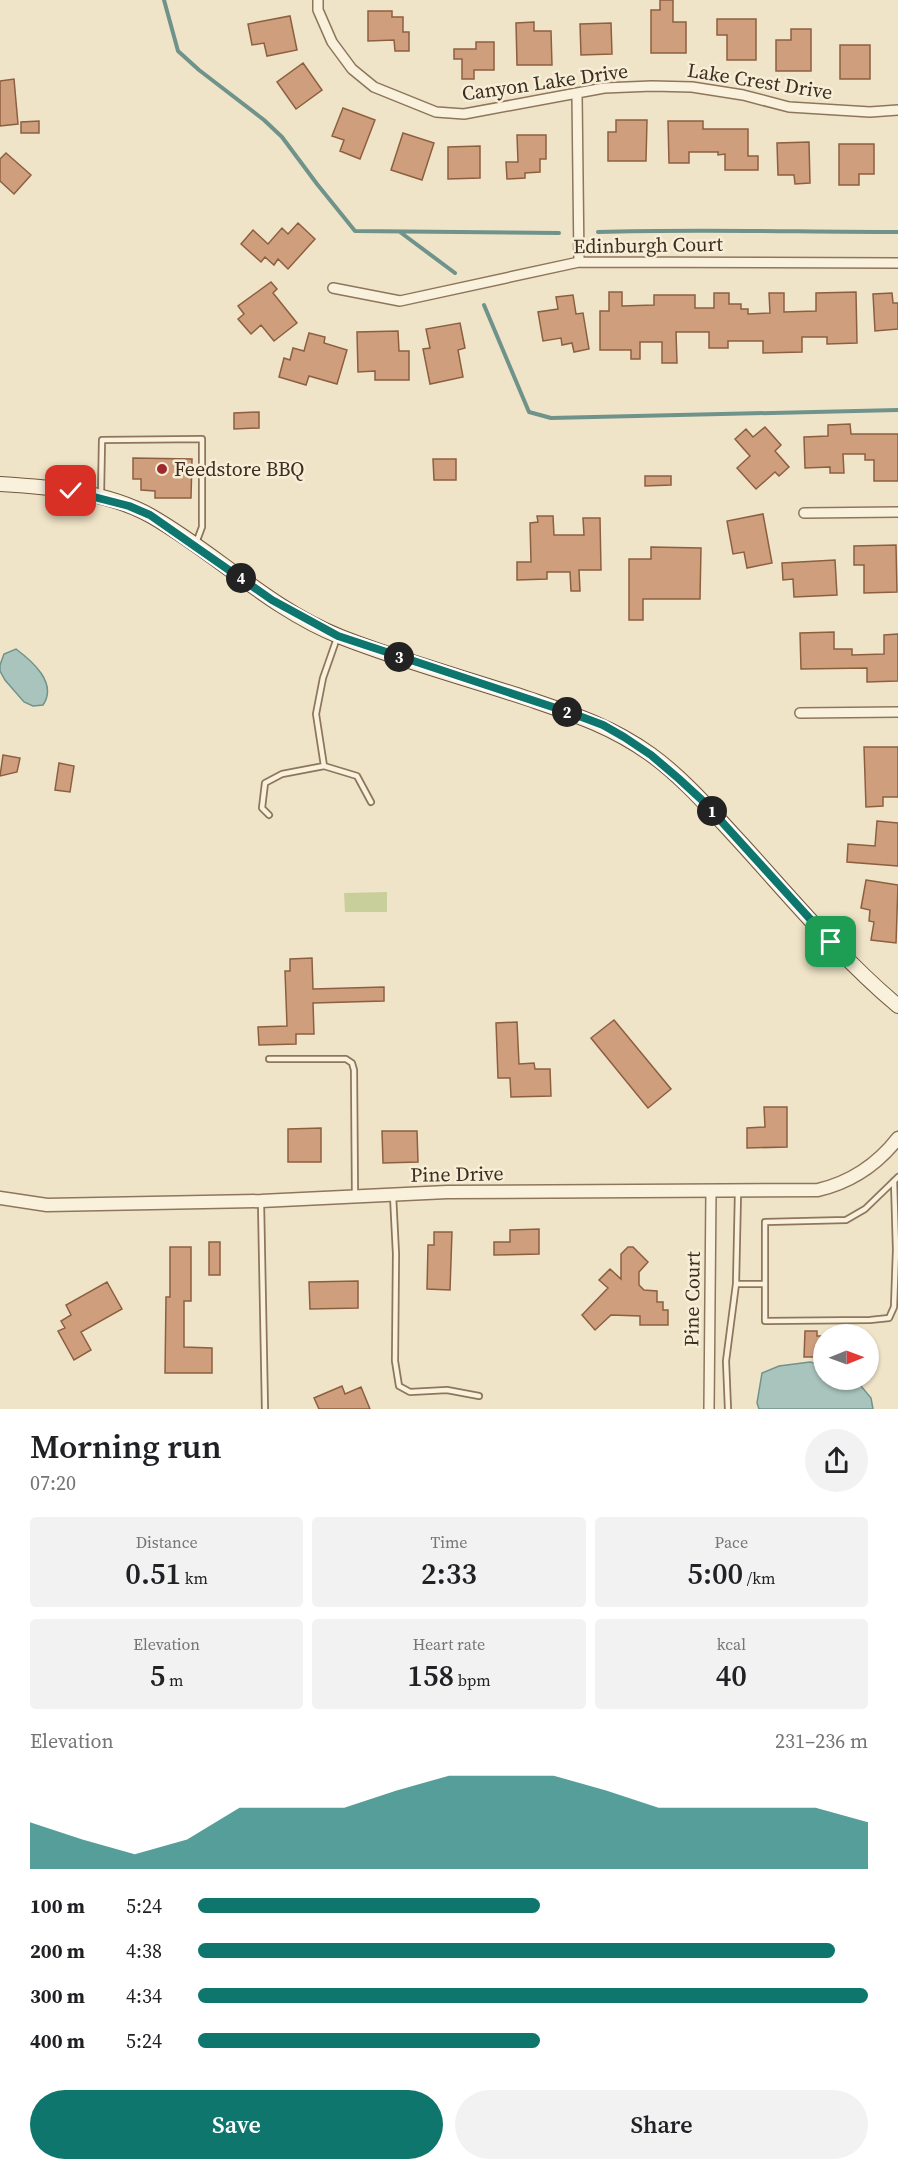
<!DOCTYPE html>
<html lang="en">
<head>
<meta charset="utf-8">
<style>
  body { margin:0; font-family:"Source Serif 4",serif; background:#f2f2f2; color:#202124; height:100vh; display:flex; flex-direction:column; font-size:22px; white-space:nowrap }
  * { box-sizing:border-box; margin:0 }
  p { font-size:20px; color:#757577 }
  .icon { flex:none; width:33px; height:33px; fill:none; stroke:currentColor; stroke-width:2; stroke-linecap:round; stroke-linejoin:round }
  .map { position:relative; height:1409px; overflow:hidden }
  .drawer { display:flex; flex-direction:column; background:#fff; flex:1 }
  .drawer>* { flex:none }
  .needle { width:39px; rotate:89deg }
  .tools { position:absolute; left:813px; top:1324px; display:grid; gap:12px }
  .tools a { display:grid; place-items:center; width:66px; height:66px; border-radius:50%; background:#fff; box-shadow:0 2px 4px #0004; font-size:30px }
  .pin { position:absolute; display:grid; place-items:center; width:51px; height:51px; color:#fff; margin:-26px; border-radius:12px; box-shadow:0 3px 9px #0006 }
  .km { position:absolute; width:30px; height:30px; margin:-15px; border-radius:50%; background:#222; color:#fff; font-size:16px; line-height:30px; text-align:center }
  .round { display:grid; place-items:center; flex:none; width:63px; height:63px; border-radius:32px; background:#f2f2f2 }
  .headline { display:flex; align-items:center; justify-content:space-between; height:102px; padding:0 30px }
  h1 { font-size:33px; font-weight:600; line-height:45px }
  .metrics { display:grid; grid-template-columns:repeat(3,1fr); gap:9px; height:102px; padding:6px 30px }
  .metrics div { display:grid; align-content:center; border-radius:6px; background:#f2f2f2; text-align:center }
  .metrics b { font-size:30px; font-weight:600 }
  .metrics small { font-size:16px; font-weight:400 }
  .metrics p { font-size:16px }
  .chart { height:168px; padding:12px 30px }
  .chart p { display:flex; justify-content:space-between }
  .chart svg { width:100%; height:108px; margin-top:6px; fill:#0f766e; opacity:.7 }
  .cta { display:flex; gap:12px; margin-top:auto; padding:12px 30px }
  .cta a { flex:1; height:69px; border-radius:36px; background:#0f766e; color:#fff; font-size:24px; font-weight:600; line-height:69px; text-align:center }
  .cta a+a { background:#f2f2f2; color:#202124 }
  ul { padding:0 30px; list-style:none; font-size:20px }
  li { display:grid; grid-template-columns:96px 72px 1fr; align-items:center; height:45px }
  li i { height:15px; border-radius:8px; background:#0f766e }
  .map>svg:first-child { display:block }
  .green { fill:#c9cf9b }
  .water { fill:#a9c4bc; stroke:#6f938a; stroke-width:1.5 }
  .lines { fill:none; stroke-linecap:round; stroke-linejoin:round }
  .stream { stroke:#6f938a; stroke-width:4 }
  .building { fill:#cf9f7d; stroke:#8d5f41; stroke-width:1.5 }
  .service-casing { stroke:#8d765c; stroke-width:8 }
  .minor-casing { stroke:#8d765c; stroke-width:12 }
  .tertiary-casing { stroke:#8d765c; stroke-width:15 }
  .secondary-casing { stroke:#6f573f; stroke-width:16 }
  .service { stroke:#faf1dc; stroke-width:4.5 }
  .minor { stroke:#faf1dc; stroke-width:9 }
  .tertiary { stroke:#faf1dc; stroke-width:12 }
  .secondary { stroke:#faf1dc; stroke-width:14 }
  .route-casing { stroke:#fff; stroke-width:12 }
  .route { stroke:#0f766e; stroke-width:8 }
  .poi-dot { fill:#9e2a2b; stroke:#f7eed8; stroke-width:2 }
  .labels { text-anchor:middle; stroke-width:5; stroke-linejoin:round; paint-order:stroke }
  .street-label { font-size:20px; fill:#3d2e20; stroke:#f7eed8 }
  .poi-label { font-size:20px; fill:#3d2e20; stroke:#f7eed8; text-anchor:start }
</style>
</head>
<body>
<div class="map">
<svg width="898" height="1409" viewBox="0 0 898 1409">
  <rect width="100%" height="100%" fill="#f0e4c8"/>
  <path class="green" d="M387 892V912H345L344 893Z"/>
  <path class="water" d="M16 649C32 661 58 683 43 705L33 706 24 702 5 680 0 671V665L4 654Z
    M810 1362 823 1365 824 1380H856L871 1398 873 1409H759L757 1403 762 1373 779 1366Z"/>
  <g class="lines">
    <path class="stream" d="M164 0 178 51 199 70 264 120 282 137 317 184 355 231 559 233
      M400 232 455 273
      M598 232C698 229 798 232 898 232
      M484 305 529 412 551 418 898 410"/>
  </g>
  <path class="building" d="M660 0H673V22H686V53H651V10H660Z
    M368 11H392V17H403V32H409V51H395L394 40 368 41Z
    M290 16 297 50 267 56 264 43 252 45 248 24Z
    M717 19H756V60H727V35H717Z
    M534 22V31H551L552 65H517L516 23Z
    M611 23 612 54 581 55 580 24Z
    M791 29H811V71H776V40H791Z
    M476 42H494V70H474V79H462V59H454V49H476Z
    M840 45H870V79H840Z
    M303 63 322 90 296 109 277 82Z
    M14 79 18 124 0 126V81Z
    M343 108 375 120 360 159 340 151 344 140 332 136Z
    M616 120H647L646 161H608V132H616Z
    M39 121V133H21V122Z
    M668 121H703V129H748V156H758V170H725V154L718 155V152H689V163H669Z
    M403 133 434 143 422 180 391 170Z
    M517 135H546V159H540V172L525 173V178L507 179 506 162H518Z
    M809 142 810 183 795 184 794 175H778L777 143Z
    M839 144H874V174H859V185H839Z
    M480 146V178L448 179V147Z
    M6 153 31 175 14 194 0 181V159Z
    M298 223 315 239 288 269 278 259 274 265 265 257 261 262 241 244 253 230 268 244 282 228 288 234Z
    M271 282 277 289 273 293 297 323 274 341 261 325 251 334 238 319 244 314 238 306Z
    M609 292H622V306L654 305V295H695V308H714V293H729V304H741V309H748V314L770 313 769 293H784V312L816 311V293L856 292 857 343 827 344V337H802V352L763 353V341H728V348H709V332H676L677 363H662V342H640V359H631V350H600V311H609Z
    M892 293 893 303H898V329L875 331 873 294Z
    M573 295 576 314 583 313 589 349 574 352 572 343 562 345 561 338 543 341 538 312 558 309 556 297Z
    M460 323 465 348 458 350 463 377 430 384 423 349 430 348 426 329Z
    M398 331 399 351H409V380H375V371L358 372 357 332Z
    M309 333 325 337 324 343 347 350 337 384 309 376 306 385 279 377 284 358 290 360 293 348 304 351Z
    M259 412V428L234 429V413Z
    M850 424 851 434H898V481H874V460H865V454H843L844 473H830V467L805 468 804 437 828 436V425Z
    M765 427 781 445 775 451 789 467 779 476 775 472 756 489 737 468 750 456 735 439 746 429 753 437Z
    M133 458 192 459 191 498H155V491L141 490V479H133Z
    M433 459H456V480H434Z
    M645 476H671V485L645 486Z
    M763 514 772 563 747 568 744 552 733 554 727 521Z
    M537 516H553L554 535H584L583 518H600L601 570H579L580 591H571L570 572H547V579L517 580V562H531L530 523 538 522Z
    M896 545 897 592 864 593V565H854V546Z
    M651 547 701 548 700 599H643V620H629V559H651Z
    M835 560 837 595 794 597 793 579 783 580 782 563Z
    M834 632V649H852V655L884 654V635L898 634V681L867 682V668L801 669 800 633Z
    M864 747H898V797H883V806L866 807Z
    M3 755 20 758 17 772 0 776Z
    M59 763 74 766 70 792 55 790Z
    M877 821 898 823V866L847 862 848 844 875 846Z
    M866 880 898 885 896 943 871 940 874 922 869 921 870 910 861 908Z
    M312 958 313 989 384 987V1001L313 1003 314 1034H296V1044L259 1045 258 1027 287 1026 285 971H290V959Z
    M614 1020 671 1089 648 1108 591 1038Z
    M517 1022 519 1064 534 1063 535 1069H550L551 1096 511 1097 510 1078H498L496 1023Z
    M764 1107H787V1147L747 1148V1128L765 1127Z
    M321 1128V1162H288V1129Z
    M382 1131H417L418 1162 383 1163Z
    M539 1229V1254L494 1255V1242H510V1230Z
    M434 1232H452L450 1290 427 1289 428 1245H434Z
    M209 1242H220V1275H209Z
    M170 1247H191V1301H184V1347L212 1348V1373H165L166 1297H170Z
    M628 1247H633L648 1262 639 1272V1285L644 1290 657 1291V1302H663V1310H668V1325H640V1316L611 1315 595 1330 582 1315 608 1288 599 1280 610 1269 621 1279V1254Z
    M358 1281V1308L310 1309 309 1282Z
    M107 1282 122 1309 81 1332 91 1350 74 1360 58 1331 65 1328 61 1321 71 1315 66 1305Z
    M805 1331H817V1336H824V1346H819V1357H804Z
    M342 1386 345 1394 361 1387 370 1409H319L314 1398Z"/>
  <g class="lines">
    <g class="service-casing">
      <path id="service" d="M101 494 102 440 202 439V527L196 543
        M324 766 316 714 323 678 337 638
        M269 815 262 808 265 783 282 774 324 766 357 776 371 802
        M269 1059H346L352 1063 354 1070 355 1195
        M393 1195 396 1254 395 1361 399 1386 410 1392 447 1390 479 1396
        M261 1203 265 1409
        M736 1284H765V1222L846 1220 865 1209 898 1177
        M765 1284V1321L870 1320 889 1318 894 1307 896 1250 894 1181
        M728 1409 726 1361 736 1284 738 1193"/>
    </g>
    <g class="minor-casing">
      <path id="minor" d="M318 0V10L332 42 352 69 374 87 436 112 464 114 604 88 652 86 692 87 743 95 789 107 870 112 898 110
        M577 94 579 262
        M333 288 400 301 579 262 898 263
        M804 513 898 512
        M800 713 898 712
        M709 1409 711 1190"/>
    </g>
    <g class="tertiary-casing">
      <path id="tertiary" d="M0 1198 47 1205 261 1201 447 1192 818 1190C852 1182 877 1165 898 1138"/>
    </g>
    <g class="secondary-casing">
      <path id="secondary" d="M0 484C50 487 106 491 151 516 216 553 270 609 341 637 402 661 466 678 529 699 573 714 611 726 650 754 685 779 713 813 742 844 792 899 841 958 898 1006"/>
    </g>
    <use href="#service" class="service"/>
    <use href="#minor" class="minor"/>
    <use href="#tertiary" class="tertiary"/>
    <use href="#secondary" class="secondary"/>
  </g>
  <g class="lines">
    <g class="route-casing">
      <path id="route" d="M71 491 129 506 150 515 272 600 338 636 571 713 603 725 624 737 651 755 678 778 703 801 831 942"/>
    </g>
    <use href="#route" class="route"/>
  </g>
  <circle class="poi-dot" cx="162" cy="469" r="6"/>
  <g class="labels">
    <g class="street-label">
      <text transform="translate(760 81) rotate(9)" y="7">Lake Crest Drive</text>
      <text transform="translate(545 82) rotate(-8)" y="7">Canyon Lake Drive</text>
      <text transform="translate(648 245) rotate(-1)" y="7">Edinburgh Court</text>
      <text transform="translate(457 1174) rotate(-1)" y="7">Pine Drive</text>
      <text transform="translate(692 1299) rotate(-89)" y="7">Pine Court</text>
    </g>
    <g class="poi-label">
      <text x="174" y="476">Feedstore BBQ</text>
    </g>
  </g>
</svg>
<div class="tools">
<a><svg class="needle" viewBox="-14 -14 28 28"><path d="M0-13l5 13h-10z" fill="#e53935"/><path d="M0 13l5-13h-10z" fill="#757577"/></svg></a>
</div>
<div class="pin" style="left:831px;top:942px;background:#1e9e55"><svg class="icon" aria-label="arrive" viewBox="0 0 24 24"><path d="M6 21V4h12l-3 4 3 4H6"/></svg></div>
<div class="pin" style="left:71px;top:491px;background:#d93025"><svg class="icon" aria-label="check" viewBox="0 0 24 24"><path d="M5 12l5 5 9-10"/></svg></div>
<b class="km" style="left:712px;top:811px">1</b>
<b class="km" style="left:567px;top:712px">2</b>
<b class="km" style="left:399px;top:657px">3</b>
<b class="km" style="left:241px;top:578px">4</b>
</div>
<section class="drawer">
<div class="headline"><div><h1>Morning run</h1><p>07:20</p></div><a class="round"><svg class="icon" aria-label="share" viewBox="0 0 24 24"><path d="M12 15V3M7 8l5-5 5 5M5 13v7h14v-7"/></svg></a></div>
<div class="metrics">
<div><p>Distance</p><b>0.51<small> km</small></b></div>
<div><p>Time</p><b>2:33</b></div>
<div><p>Pace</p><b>5:00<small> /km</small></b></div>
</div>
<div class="metrics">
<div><p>Elevation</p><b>5<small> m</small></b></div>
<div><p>Heart rate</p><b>158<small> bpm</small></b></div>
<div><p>kcal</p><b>40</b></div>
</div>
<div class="chart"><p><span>Elevation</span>231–236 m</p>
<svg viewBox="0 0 160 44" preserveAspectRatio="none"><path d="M0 44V25L10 32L20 38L30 32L40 19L50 19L60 19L70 12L80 6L90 6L100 6L110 12L120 19L130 19L140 19L150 19L160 25V44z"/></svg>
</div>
<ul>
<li><b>100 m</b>5:24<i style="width:51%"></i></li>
<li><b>200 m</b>4:38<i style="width:95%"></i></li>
<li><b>300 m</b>4:34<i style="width:100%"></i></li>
<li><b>400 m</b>5:24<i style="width:51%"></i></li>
</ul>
<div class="cta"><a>Save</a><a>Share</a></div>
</section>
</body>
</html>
